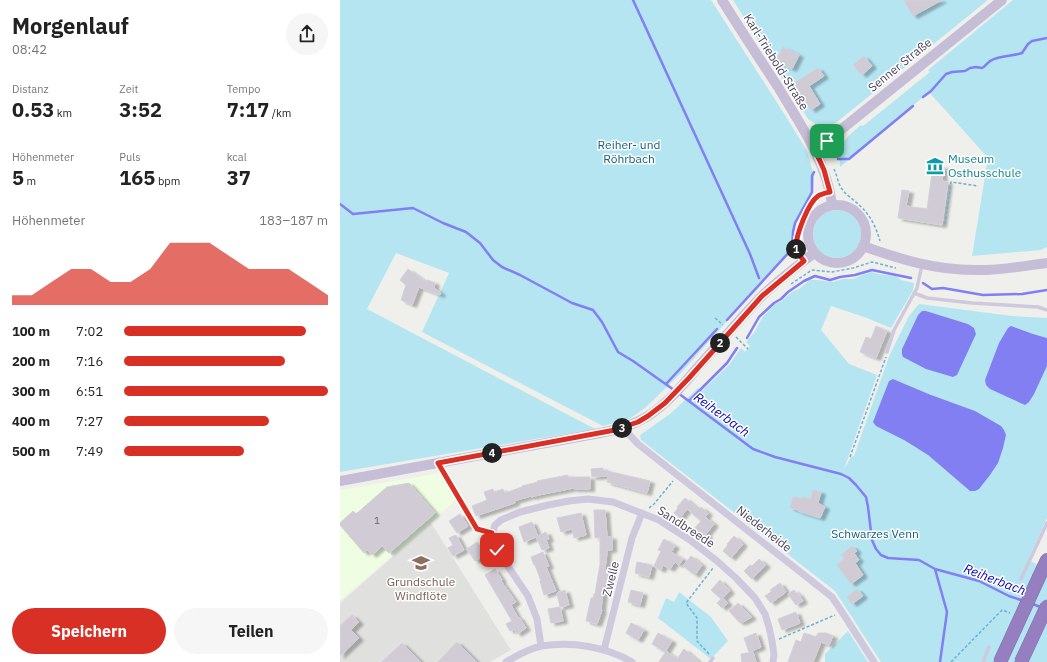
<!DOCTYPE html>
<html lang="de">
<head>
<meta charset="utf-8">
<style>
  body { margin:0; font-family:"IBM Plex Sans",sans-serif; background:#f6f6f6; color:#222; height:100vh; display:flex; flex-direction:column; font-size:15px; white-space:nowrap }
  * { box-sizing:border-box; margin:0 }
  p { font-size:13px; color:#767676 }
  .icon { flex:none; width:22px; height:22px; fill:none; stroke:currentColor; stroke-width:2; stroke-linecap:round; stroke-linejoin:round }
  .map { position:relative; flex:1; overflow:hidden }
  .side { display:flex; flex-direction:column; background:#fff; width:340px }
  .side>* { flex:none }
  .pin { position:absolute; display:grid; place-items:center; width:34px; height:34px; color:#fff; margin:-17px; border-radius:8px; box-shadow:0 2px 6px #0006 }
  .km { position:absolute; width:20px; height:20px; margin:-10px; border-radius:50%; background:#222; color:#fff; font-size:11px; line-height:20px; text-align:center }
  .round { display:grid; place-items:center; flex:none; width:42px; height:42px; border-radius:21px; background:#f6f6f6 }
  .headline { display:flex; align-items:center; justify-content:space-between; height:68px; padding:0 12px }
  h1 { font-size:22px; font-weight:800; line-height:30px }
  .stats { display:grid; grid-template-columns:repeat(3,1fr); gap:6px; height:68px; padding:4px 12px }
  .stats div { display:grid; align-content:center }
  .stats b { font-size:20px; font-weight:800 }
  .stats small { font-size:11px; font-weight:400 }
  .stats p { font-size:11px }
  .chart { height:112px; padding:8px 12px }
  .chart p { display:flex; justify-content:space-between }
  .chart svg { width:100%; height:72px; margin-top:4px; fill:#d93025; opacity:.7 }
  .primary-button { display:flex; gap:8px; margin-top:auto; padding:8px 12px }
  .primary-button a { flex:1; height:46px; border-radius:24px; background:#d93025; color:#fff; font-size:16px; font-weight:800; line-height:46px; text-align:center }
  .primary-button a+a { background:#f6f6f6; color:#222 }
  ul { padding:0 12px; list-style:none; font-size:13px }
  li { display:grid; grid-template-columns:64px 48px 1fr; align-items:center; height:30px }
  li i { height:10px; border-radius:5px; background:#d93025 }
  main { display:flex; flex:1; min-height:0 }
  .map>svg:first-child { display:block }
  .commercial { fill:#effde2 }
  .education { fill:#e0e0de }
  .green { fill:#b6e5f2; fill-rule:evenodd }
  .water { fill:#827ff2 }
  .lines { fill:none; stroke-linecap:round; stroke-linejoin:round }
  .stream { stroke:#827ff2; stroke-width:2.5 }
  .building { fill:#d0cbd4; stroke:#d4d0d9; filter:url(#shadow) }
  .highway-casing { stroke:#816bab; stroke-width:14 }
  .path { stroke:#6bb0d2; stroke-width:1.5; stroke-dasharray:3 2; stroke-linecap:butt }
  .lane { stroke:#cfc9de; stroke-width:3.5 }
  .street { stroke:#cfc9de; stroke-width:7 }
  .secondary { stroke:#c6bdd7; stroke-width:10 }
  .highway { stroke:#957fc0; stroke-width:13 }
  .highway-bridge-casing { stroke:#816bab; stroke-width:14; stroke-linecap:butt }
  .highway-bridge { stroke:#957fc0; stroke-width:13 }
  .route-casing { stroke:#fff; stroke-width:8 }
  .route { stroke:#d93025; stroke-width:5 }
  .labels { text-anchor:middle; stroke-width:3; stroke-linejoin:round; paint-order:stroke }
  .number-label { font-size:10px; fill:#6c6579 }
  .street-label { font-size:12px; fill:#4a435b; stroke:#fff }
  .park-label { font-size:12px; fill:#105d81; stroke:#fff }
  .culture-label { font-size:12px; fill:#0d838f; stroke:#fff; text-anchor:start }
  .education-label { font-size:12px; fill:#785e54; stroke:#fff }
  .water-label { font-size:13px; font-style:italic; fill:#0702b0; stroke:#fff }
</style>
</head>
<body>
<main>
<section class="side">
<div class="headline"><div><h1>Morgenlauf</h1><p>08:42</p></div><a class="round"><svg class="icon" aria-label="share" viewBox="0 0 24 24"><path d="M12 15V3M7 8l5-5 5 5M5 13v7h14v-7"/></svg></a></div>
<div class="stats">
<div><p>Distanz</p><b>0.53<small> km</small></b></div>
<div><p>Zeit</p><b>3:52</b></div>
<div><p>Tempo</p><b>7:17<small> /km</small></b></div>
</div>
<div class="stats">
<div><p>Höhenmeter</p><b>5<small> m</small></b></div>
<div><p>Puls</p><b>165<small> bpm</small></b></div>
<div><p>kcal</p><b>37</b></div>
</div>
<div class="chart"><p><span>Höhenmeter</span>183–187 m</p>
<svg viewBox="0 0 160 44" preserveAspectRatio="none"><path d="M0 44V38L10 38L20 30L30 22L40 22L50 30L60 30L70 22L80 6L90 6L100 6L110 14L120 22L130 22L140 22L150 30L160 38V44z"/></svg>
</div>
<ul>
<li><b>100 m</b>7:02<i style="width:89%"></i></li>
<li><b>200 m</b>7:16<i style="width:79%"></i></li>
<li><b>300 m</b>6:51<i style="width:100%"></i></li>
<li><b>400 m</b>7:27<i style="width:71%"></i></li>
<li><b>500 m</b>7:49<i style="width:59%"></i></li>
</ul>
<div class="primary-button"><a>Speichern</a><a>Teilen</a></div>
</section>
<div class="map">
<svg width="707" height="662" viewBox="0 0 707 662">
  <defs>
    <filter id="shadow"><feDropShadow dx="4.5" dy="2.5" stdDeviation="1" flood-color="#0004"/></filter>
  </defs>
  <rect width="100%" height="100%" fill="#efefec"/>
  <path class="commercial" d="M100 473 117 499 0 601V490Z"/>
  <path class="education" d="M91 523 171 650 150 662H0V603Z"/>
  <path class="green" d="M0 0H371L445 115 467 151 474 176 473 192 456 223 453 239 452 251 396 311 340 374 305 408 289 419 263 426 82 332 109 273 56 253 27 309 255 429 0 472Z
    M393 0H648L497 122C485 128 479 127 468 119Z
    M673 0H707V247L701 250 632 256 648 158 589 92 500 167C499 144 504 139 521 125L523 126 590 72 588 70Z
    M473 234a24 24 0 1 1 48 0a24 24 0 1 1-48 0Z
    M531 272 538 274 556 276 561 280 574 283 573 290 551 328 527 318 491 306 481 330 509 364 537 375 504 469 511 457 514 456 550 354 569 316 579 304 672 316 707 318V338L693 334 671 326 689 402 707 366V518L688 560 707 569V662H541L495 591 301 440 300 435 330 414 358 388 362 391 389 365 401 348 405 352 410 346 406 342 414 333 422 318 435 304 442 301 452 292 459 289 470 280H477L493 282 503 279H512ZM586 311 628 324 562 354V349L578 315ZM553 379 591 395 629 490 588 455 564 440Z
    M339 592 371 617 388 641 371 659 318 618 326 598 334 602Z
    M508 631 528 662H485V654Z"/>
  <path class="water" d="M582 311H586L628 324 634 328 636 334 617 375 613 377 586 369 563 357 562 354V349L578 315Z
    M671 326 693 334 707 338V366L694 394 689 402 685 405 650 389 646 385 645 380 659 343 668 328Z
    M553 379 591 395 635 411 661 426 664 430 666 435 663 448 658 463 650 475 639 489 635 491H630L588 455 564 440 536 426 533 422 549 381Z"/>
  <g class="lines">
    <path class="stream" d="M293 0 410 254 419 278
      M583 97 591 91 606 74 612 72 625 71 630 68 636 67 642 68C646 66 648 61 652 60 659 56 674 56 682 53L688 44 692 41 707 38
      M498 159H509L573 106
      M0 204 13 214 73 208 103 223 126 232 140 243 153 260 162 267 180 275 232 303 253 310 262 322 278 352 293 361 334 390
      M583 283 592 289 603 288 643 295 682 294 707 290
      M387 320 452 249 453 232 455 223 472 192V176L474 172
      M407 338 419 317 434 303 441 299 448 292 464 281 475 276 490 280 500 277 515 275 532 270 571 278
      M326 384 377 329
      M338 393 413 449 435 457 501 474 509 478 516 485 526 497 528 507 532 540 536 549 541 555 548 558 579 560 595 569 639 581 669 596 684 601
      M349 401 387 363 397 348
      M595 569 607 612 600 662
      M690 603 703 608"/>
  </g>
  <path class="building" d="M564 0H602L573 16Z
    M443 47 459 55 452 69 436 61Z
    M524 56 532 66 522 75 513 65Z
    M478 68 484 76 469 86 480 104 471 110 454 83Z
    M593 166 604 167 602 181 608 182 602 225 558 218 562 190 569 191 566 206 587 209Z
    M68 269 87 283 88 280 95 283 94 288 101 293 100 295 79 287 72 305 61 300 66 285 60 280Z
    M536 326 547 331 536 358 520 352 526 337 531 339Z
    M263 468V470L310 481 307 493 267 482 268 476 252 477 251 469Z
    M228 475V477H250V489H234V488L199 495 191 497V496L174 501 175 503 136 516 132 506 147 500 144 492 153 489 154 492 163 489 165 493 182 487V486L198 482 197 481Z
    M69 483 95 513 49 553 42 546 32 555 27 550 24 553 0 525V523L13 511 16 514 47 487Z
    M473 490 481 492 478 503 485 507 480 518 458 511V510L450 508 453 497 462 499V497L471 499Z
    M345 498 359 510 361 507 368 513 365 517 374 524 366 534 368 536 364 542 356 535 358 532 354 529 361 521 347 509 340 518 334 513 338 508 337 507Z
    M254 510H265L267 537H272V550H267L266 564H260V537L255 538Z
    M241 513 246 535 234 538 232 529 221 532 217 518Z
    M120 514 128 526 117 533 109 521Z
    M192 522 198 536 206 532 209 539 206 540 209 548 202 550 196 537 184 542 179 527Z
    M116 535 124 550 113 556 108 548 113 545 109 538Z
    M394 536 403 544 391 558 383 551 388 545 387 544Z
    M324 539 335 546 331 552 343 559 339 565 335 562 330 569 323 565 321 570 314 566 321 551 318 550Z
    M137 542 146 554 135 561 127 549Z
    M512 546 517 551 514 553 519 560 515 563 523 575 511 584 497 565 504 559 501 555Z
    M203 552 209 566 206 567 216 591 204 595 200 581H201L195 565H194L191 557Z
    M351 556 362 565 355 575 343 566Z
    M419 559 426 565 412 579 404 571 410 565 412 566Z
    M297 562 312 565 309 577 295 573Z
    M260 564 265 565V570L270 571 267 585 264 584 261 609 262 610 257 624 246 621 251 598H253L254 594H255Z
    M155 569 162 580 161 581 176 602 171 605 178 618 179 617 186 628 177 634 174 629 170 631 166 624 172 621 145 575Z
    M380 580 390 591 383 598 388 603 382 608 377 603 381 599 371 590Z
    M440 583 446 592 431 603 425 596 432 591 430 590Z
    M517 589 523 596 512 604 507 597Z
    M225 590 229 605 220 607 223 621 211 623 208 609 220 607 217 593Z
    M291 590 303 593 300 605 288 602Z
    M454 590 457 594 458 593 463 601 456 605 448 594Z
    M398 603 412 617 403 622 402 621 400 623 389 611Z
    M456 612 460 623 442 630 438 619Z
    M12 615 19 622 11 630 19 638 0 656V626Z
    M291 623 304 630 298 640 286 633Z
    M318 633 332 641 325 652 312 644Z
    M416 633 421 647 409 652 404 638Z
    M464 633 476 637 478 633H486L493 636 489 645 481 642 473 662H448L456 640 461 642Z
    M117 642 137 662H98Z
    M62 643 81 662H42Z
    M344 649 359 662H319L326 651 337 659Z
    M413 652 416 662H402L401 654Z"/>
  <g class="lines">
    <g class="highway-casing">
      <path id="highway" d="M699 577 707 560"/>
    </g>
    <path class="path" d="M475 132H483
      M494 169C497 175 498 184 502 189 506 195 513 199 518 204 530 214 536 227 540 241
      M605 224 611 182 638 186
      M458 253C452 240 468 201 481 195
      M451 284 472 270 492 272 513 268 532 262 556 268
      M375 318 383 325
      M396 337 408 349
      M510 457 546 357
      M103 472 137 529 144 531
      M309 508 314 504 333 481
      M439 639 495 615
      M369 654 357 641V618L346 603 373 568
      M611 662 662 610 670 613"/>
    <path class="lane" d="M574 293 587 298 632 303 698 307 707 310
      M547 352 554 330 577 288 582 265
      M681 579 707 523
      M370 662 373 658
      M643 662 649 647"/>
    <path class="street" d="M283 428 298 444 487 593 492 597 502 612 534 662
      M201 646 197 619 188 596 157 550 153 540 152 533 155 525 161 520 180 512 208 505 229 501 248 499 273 502 319 520 350 540 377 561 396 578 415 598 425 614 429 627 432 641 434 655 433 662
      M264 650 292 538 302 513
      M166 662C176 656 191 648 202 646 232 641 266 647 292 662"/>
    <path class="secondary" d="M382 0C400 29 419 58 438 87 460 124 487 162 492 205
      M474 148 487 141 662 0
      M468 234a29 29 0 1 1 58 0a29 29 0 1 1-58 0Z
      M523 246C559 259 595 270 634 270 658 271 683 266 707 263
      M0 481 260 433C277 430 294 425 308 416 328 403 343 385 358 367 379 344 399 320 421 297 437 281 456 267 474 253"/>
    <use href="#highway" class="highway"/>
    <g class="highway-bridge-casing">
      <path id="highway-bridge" d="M660 662 699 577
        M681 662 707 606"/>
    </g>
    <use href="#highway-bridge" class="highway-bridge"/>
  </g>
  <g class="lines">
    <g class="route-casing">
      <path id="route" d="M157 550 152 540V533L137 529 98 463 275 430 298 422 308 416 325 403 349 378 422 296 464 261C461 257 456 253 456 247 456 235 468 203 478 196 481 194 486 193 490 192L484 170 474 148 487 141"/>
    </g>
    <use href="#route" class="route"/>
  </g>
  <defs>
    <g id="museum-bare" transform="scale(1.38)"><path d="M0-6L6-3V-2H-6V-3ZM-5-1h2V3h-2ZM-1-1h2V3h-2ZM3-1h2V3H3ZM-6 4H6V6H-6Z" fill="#0f9aa8" stroke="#fff" stroke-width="2.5" paint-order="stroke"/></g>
    <g id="school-bare" transform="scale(1.38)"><path d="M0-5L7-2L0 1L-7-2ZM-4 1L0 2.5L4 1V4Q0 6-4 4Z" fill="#8d6e63" stroke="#fff" stroke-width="2.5" paint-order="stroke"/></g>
  </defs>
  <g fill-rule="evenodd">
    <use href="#museum-bare" x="595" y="166"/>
    <use href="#school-bare" x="81" y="563"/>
  </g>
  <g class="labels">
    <g class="number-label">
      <text x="37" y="524">1</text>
    </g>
    <g class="street-label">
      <text transform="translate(436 62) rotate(58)" y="4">Karl-Triebold-Straße</text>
      <text transform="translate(560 65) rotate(-39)" y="4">Senner Straße</text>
      <text transform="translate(346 527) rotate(33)" y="4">Sandbreede</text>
      <text transform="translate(424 529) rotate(38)" y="4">Niederheide</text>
      <text transform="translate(271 579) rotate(-76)" y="4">Zwelle</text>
    </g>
    <g class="park-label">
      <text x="289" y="149">Reiher- und<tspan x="289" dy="14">Röhrbach</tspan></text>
      <text x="535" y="538">Schwarzes Venn</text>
    </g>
    <g class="culture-label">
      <text x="608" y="163">Museum<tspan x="608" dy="14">Osthusschule</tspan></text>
    </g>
    <g class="education-label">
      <text x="81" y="586">Grundschule<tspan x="81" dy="14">Windflöte</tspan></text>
    </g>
    <g class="water-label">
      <text transform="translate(382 414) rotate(36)" y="5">Reiherbach</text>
      <text transform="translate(655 579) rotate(21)" y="5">Reiherbach</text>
    </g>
  </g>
</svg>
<div class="pin" style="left:487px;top:141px;background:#1e9e55"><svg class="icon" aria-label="arrive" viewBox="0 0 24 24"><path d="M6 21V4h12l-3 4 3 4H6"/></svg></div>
<div class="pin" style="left:157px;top:550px;background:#d93025"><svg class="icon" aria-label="check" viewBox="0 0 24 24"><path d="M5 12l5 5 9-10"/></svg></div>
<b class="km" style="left:456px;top:249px">1</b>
<b class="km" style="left:380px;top:343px">2</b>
<b class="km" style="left:282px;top:428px">3</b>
<b class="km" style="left:152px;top:453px">4</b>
</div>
</main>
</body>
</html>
